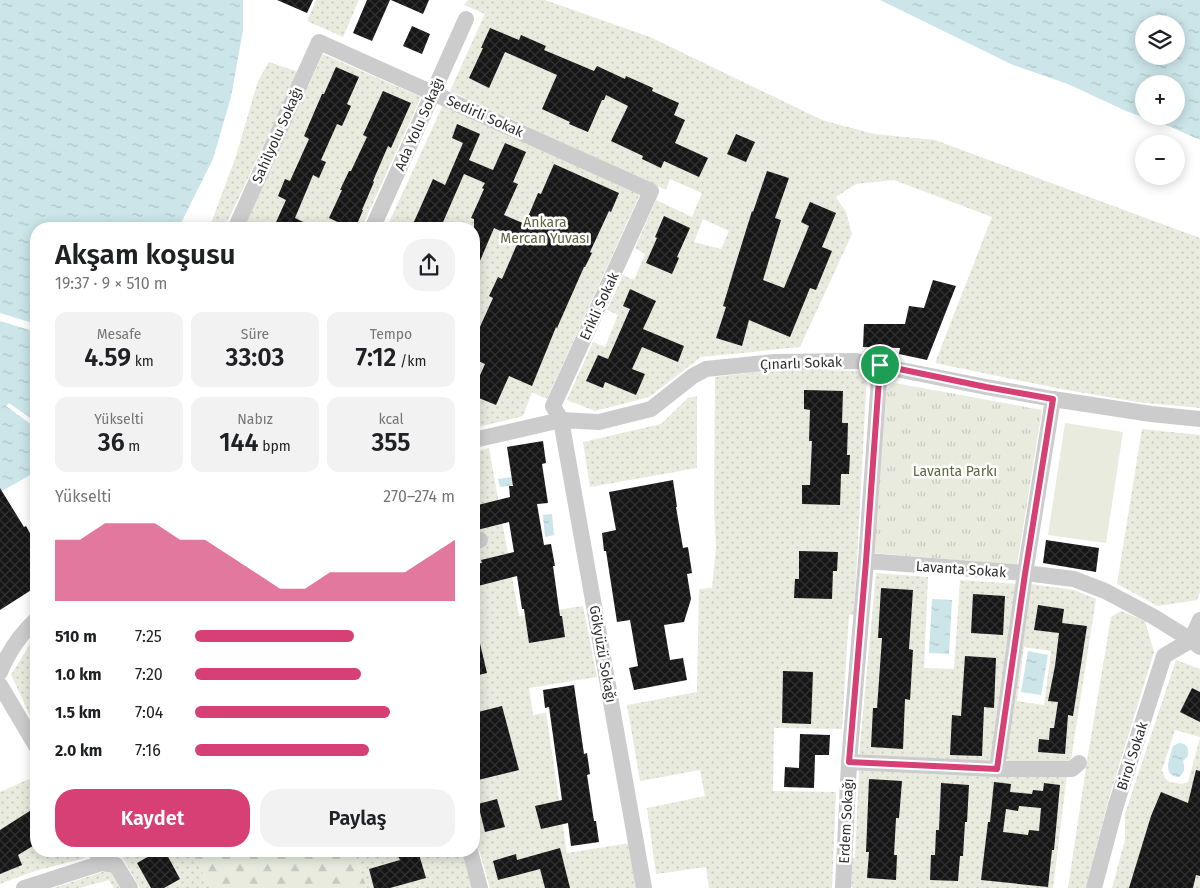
<!DOCTYPE html>
<html lang="tr">
<head>
<meta charset="utf-8">
<style>
  body { margin:0; font-family:"Fira Sans",sans-serif; background:#f2f2f2; color:#202124; height:100vh; display:flex; flex-direction:column; font-size:19px; white-space:nowrap }
  * { box-sizing:border-box; margin:0 }
  p { font-size:16px; color:#757577 }
  .icon { flex:none; width:28px; height:28px; fill:none; stroke:currentColor; stroke-width:2; stroke-linecap:round; stroke-linejoin:round }
  .map { position:relative; flex:1; overflow:hidden }
  .panel { position:absolute; left:30px; top:222px; width:450px; height:635px; display:flex; flex-direction:column; background:#fff; border-radius:20px; box-shadow:0 2px 12px #0003 }
  .panel>* { flex:none }
  .controls { position:absolute; left:1135px; top:15px; display:grid; gap:10px }
  .controls a { display:grid; place-items:center; width:50px; height:50px; border-radius:50%; background:#fff; box-shadow:0 2px 12px #0003; font-size:25px }
  .pin { position:absolute; display:grid; place-items:center; width:42px; height:42px; color:#fff; margin:-21px; border:2px solid #fff; border-radius:50%; box-shadow:0 1px 5px #0007 }
  .round { display:grid; place-items:center; flex:none; width:52px; height:52px; border-radius:20px; background:#f2f2f2 }
  .head { display:flex; align-items:center; justify-content:space-between; height:85px; padding:0 25px }
  h1 { font-size:28px; font-weight:600; line-height:38px }
  .metrics { display:grid; grid-template-columns:repeat(3,1fr); gap:8px; height:85px; padding:5px 25px }
  .metrics div { display:grid; align-content:center; border-radius:12px; background:#f2f2f2; text-align:center }
  .metrics b { font-size:25px; font-weight:600 }
  .metrics small { font-size:14px; font-weight:400 }
  .metrics p { font-size:14px }
  .chart { height:140px; padding:10px 25px }
  .chart p { display:flex; justify-content:space-between }
  .chart svg { width:100%; height:90px; margin-top:5px; fill:#d64074; opacity:.7 }
  .cta { display:flex; gap:10px; margin-top:auto; padding:10px 25px }
  .cta a { flex:1; height:58px; border-radius:20px; background:#d64074; color:#fff; font-size:20px; font-weight:600; line-height:58px; text-align:center }
  .cta a+a { background:#f2f2f2; color:#202124 }
  ul { padding:0 25px; list-style:none; font-size:16px }
  li { display:grid; grid-template-columns:80px 60px 1fr; align-items:center; height:38px }
  li i { height:12px; border-radius:6px; background:#d64074 }
  .map>svg:first-child { display:block }
  .grass { fill:url(#grass-dots); fill-rule:evenodd }
  .forest { fill:url(#forest-firs) }
  .park { fill:url(#park-tufts) }
  .pitch { fill:#e8ebde }
  .water { fill:url(#water-ripples); fill-rule:evenodd }
  .pier { fill:#fff }
  .building { fill:url(#building-cross-hatch); fill-rule:evenodd }
  .lines { fill:none; stroke-linecap:round; stroke-linejoin:round }
  .street { stroke:#ccc; stroke-width:16 }
  .route-casing { stroke:#fff; stroke-width:10 }
  .route { stroke:#d64074; stroke-width:6 }
  .labels { text-anchor:middle; stroke-width:5; stroke-linejoin:round; paint-order:stroke }
  .street-label { font-size:14px; fill:#2f2f2f; stroke:#fff }
  .park-label { font-size:14px; fill:#5c6740; stroke:#fff }
</style>
</head>
<body>
<div class="map">
<svg width="1200" height="888" viewBox="0 0 1200 888">
  <defs>
    <pattern id="grass-dots" width="8" height="8" patternUnits="userSpaceOnUse" patternTransform="scale(1.25)"><rect width="8" height="8" fill="#e8ebde"/><path d="M2 2h.1M6 6h.1" fill="none" stroke="#c7cabf" stroke-width="1.8" stroke-linecap="round"/></pattern>
    <pattern id="forest-firs" width="22" height="20" patternUnits="userSpaceOnUse" patternTransform="scale(1.25)"><rect width="22" height="20" fill="#e8ebde"/><path d="M5 1l3.5 6h-7zM16 11l3.5 6h-7z" fill="#c7cabf"/></pattern>
    <pattern id="park-tufts" width="24" height="20" patternUnits="userSpaceOnUse" patternTransform="scale(1.25)"><rect width="24" height="20" fill="#e8ebde"/><path d="M3 7l-1-3M5 7V3M7 7l1-3M15 17l-1-3M17 17v-4M19 17l1-3" fill="none" stroke="#c7cabf"/></pattern>
    <pattern id="water-ripples" width="26" height="14" patternUnits="userSpaceOnUse" patternTransform="scale(1.25)"><rect width="26" height="14" fill="#cbe5e9"/><path d="M2 4q2-2 4 0t4 0M15 11q2-2 4 0t4 0" fill="none" stroke="#afc5c8"/></pattern>
    <pattern id="building-cross-hatch" width="8" height="8" patternUnits="userSpaceOnUse" patternTransform="scale(1.25)"><rect width="8" height="8" fill="#161616"/><path d="M0 0l8 8M0 8l8-8" fill="none" stroke="#303030"/></pattern>
  </defs>
  <rect width="100%" height="100%" fill="#fff"/>
  <path class="grass" d="M316 0H359L343 37 307 21Z
    M468 0H545L650 37 822 120 874 134 935 140 1200 238V408L1138 402 1061 389 935 363 992 217 894 180 856 184 836 197 846 212 852 234 800 347 701 357 649 397 595 411 567 400 593 342 605 347 618 315 607 310 623 275 634 280 645 254 635 248 656 200 692 217 702 193 670 179 666 190 450 91 485 14 464 5ZM703 219 729 231 721 249 694 242Z
    M323 54 421 97 361 229H243Z
    M269 62 298 72 224 229H209L236 156 258 81Z
    M443 105 640 194 547 399 532 392 523 416 474 428V229H386Z
    M784 369 858 371 867 374 854 615H849L842 729 774 728 773 791 836 792 832 888H709L706 867 656 874 647 808 705 796 700 770 640 781 627 705 697 692 699 589 712 588 716 547 714 509 715 377 771 370Z
    M697 396V468L590 487 583 442 661 424 688 398Z
    M1142 429 1200 435V592L1197 600 1158 606 1117 584Z
    M489 448 519 616 583 606 597 677 529 688 533 715 546 713 567 853 630 843 638 888H490L474 833V452Z
    M876 573 928 577 924 668 954 669 960 580 1017 584 993 762 859 756Z
    M1031 584 1074 590 1096 599 1070 766 1008 762 1005 755ZM1024 647 1051 651 1044 705 1017 701Z
    M1121 611 1145 621 1154 652 1109 798 1086 888H1068L1087 761 1111 617Z
    M36 638V728L11 675 32 641Z
    M1176 660 1200 669V737L1175 730 1162 770 1165 778 1169 782 1182 784 1188 782 1200 738V888H1112L1125 840V814Z
    M859 770 1067 775 1053 888H853L848 883V858H855Z
    M36 776V851H81L85 858 32 872 0 884V792Z
    M114 851H191L211 888H140L119 852Z
    M353 851H464L475 888H367Z
    M111 869 123 888H114L109 880 80 888H54Z"/>
  <path class="forest" d="M191 851H353L367 888H211Z"/>
  <path class="park" d="M895 383 1042 410 1017 565 874 553 885 390Z"/>
  <path class="pitch" d="M1065 423 1123 432 1106 543 1048 535Z"/>
  <path class="water" d="M0 0H243V30L231 97 213 159 178 229H36V466L34 473 0 492Z
    M880 0H1200V140L1171 127 1126 111 1068 84 1013 65ZM1144 24H1176V56H1144ZM1144 84H1176V116H1144Z
    M520 476 521 484 500 487 498 479Z
    M552 514 554 535 545 537 543 515Z
    M932 599 952 600 949 654 929 653Z
    M1028 651 1048 655 1041 695 1021 692Z
    M1179 743C1187 743 1189 748 1188 756L1183 761C1185 768 1185 772 1179 777 1161 776 1170 757 1173 746Z"/>
  <path class="pier" d="M0 313 36 324V332L0 321Z
    M9 403 36 422V428L6 406Z"/>
  <path class="building" d="M277 0H313L307 13Z
    M367 0H390L372 41 353 33Z
    M391 0H429L423 14Z
    M412 26 430 34 422 54 403 46Z
    M490 28 519 40 521 35 546 46 544 50 594 71 597 66 625 79 626 76 653 88 652 91 679 103 674 115 685 120 675 143 708 158 699 177 664 161 661 168 642 159 643 156 611 141 628 106 606 95 604 100H602L588 132 569 124 570 122 542 109 557 75 505 52 489 88 469 78 483 48H481Z
    M336 67 359 77 347 104 351 106 342 126 337 124 321 160 326 162 319 178 313 175 295 218 318 229H273L286 200 278 196 285 179 290 181 309 139 304 136 322 94H324Z
    M383 91 411 103 391 148 388 146 373 181 374 182 362 210H363L355 229H353L329 218 342 190H340L349 171H351L367 137 363 135Z
    M457 124 480 134 469 160 493 170 505 143 526 152 513 182 518 184 504 215 525 224 538 193 541 194 554 164 619 193 611 212 609 211 590 252 592 253 585 267H584L557 328 556 327 532 386 509 376 496 405 474 396V389L485 364 474 359V340L493 298 489 296 498 277 502 279 518 242 513 240 514 237 494 228 474 275V219L471 218 484 189 482 188 485 183 464 174 440 229H423L413 224 433 179 445 185 463 143 452 138Z
    M736 134 755 142 746 162 727 154Z
    M767 171 789 178 775 218 781 220 763 280 784 288 809 226 801 222 810 202 836 213 822 247 832 251 816 290 810 288 790 337 749 320 742 346 716 338 726 307 723 306 735 266 752 211 753 212Z
    M664 216 690 228 677 257 679 258 672 274 646 263 657 238 655 237Z
    M933 280 956 286 927 360 899 354 900 348 863 347 864 324H905L909 306 924 308Z
    M630 289 656 301 643 329 684 346 678 362 642 347 632 369 645 374 636 395 605 382 603 388 586 381 598 355 608 359 630 309 623 306Z
    M804 390 843 391 842 423H848L847 455H850L849 474H841L840 505 802 504V485H810L812 441H809L810 410 804 409Z
    M543 441 546 463 542 464 548 503 537 504 544 545 551 544 555 566H553L560 616H562L565 637 529 643 524 609H522L517 576 474 587V564L482 563 481 560 514 552 509 522 477 530 474 519V506L510 497 509 486H513L507 447Z
    M673 480 677 507H676L683 548 688 547 692 573 687 574 691 599 684 622 664 625 670 660 683 658 687 680 634 690 629 668 638 666 630 620 617 622 606 551H604L602 533 616 530 609 492Z
    M0 488 24 527 26 526 36 544V587L0 610Z
    M1046 540 1099 548 1096 572 1043 563Z
    M799 551 838 552 837 571H833L832 599 794 598 795 579H799Z
    M881 588 913 590 909 649 913 650 910 700 905 699 903 749 871 747 873 708H877L882 638H878Z
    M973 594 1005 596 1003 635 971 633Z
    M1038 605 1064 609 1062 623 1087 626 1073 716 1068 715 1065 754 1038 752 1039 739 1049 740 1050 728H1054L1058 702 1048 701 1055 666 1059 633 1034 630Z
    M478 635 487 673 474 676V636Z
    M965 656 996 658 994 708 984 707 982 756 950 755 952 715 961 716Z
    M783 671 813 672 811 724 782 723Z
    M574 685 584 754 587 753 590 774 587 775 594 821H596L599 842 571 846 568 823 541 829 535 806 562 800 549 707 545 708 543 690Z
    M1192 688 1200 692V722L1180 712Z
    M502 706 519 770 474 781V713Z
    M800 734 830 735 829 755H815L814 788 784 787 785 767 799 768Z
    M1196 770 1200 771V876L1196 875 1193 888H1129L1151 816 1161 792 1188 803Z
    M869 779 902 781 899 818H896L894 855H897L896 880 867 878 869 852H866Z
    M994 782 1011 784 1010 792 1032 794 1033 790 1043 791 1044 783 1060 785 1054 850H1052L1048 887 981 880 988 822H990ZM1019 806 1041 808 1039 831 1029 830 1028 835 1003 832 1006 809 1018 811Z
    M941 783 969 785 967 822H965L963 856H960L958 881 930 880 931 855H935L936 830H939Z
    M497 799 505 827 485 832 478 804Z
    M36 807V844L18 855 22 865 0 874V830Z
    M560 848 570 888H545L540 869 498 880 493 861 516 854 517 860Z
    M158 851H165L180 879 164 888H151L137 863Z
    M416 851H418L426 878 390 888H374L369 869 400 860 398 856Z"/>
  <g class="lines">
    <path class="street" d="M235 229 319 42 651 191 553 406 561 420 644 888
      M372 229 466 19
      M474 440 561 420 599 422 651 409 693 376 706 369 774 362 856 361 986 387 1053 399 1151 414 1200 419
      M474 542 480 540
      M866 561 1025 573 1074 579 1105 591 1154 617 1191 640 1200 647
      M1191 640 1200 620
      M0 672C9 651 19 635 36 620
      M0 685 36 746
      M849 762 997 769H1072L1079 763
      M997 769 1025 573 1053 399
      M95 851 102 863 116 865 130 888
      M470 851 480 888
      M24 888 102 863
      M843 888 849 762 866 561 880 365
      M1094 888 1116 805 1164 656 1191 640"/>
  </g>
  <g class="lines">
    <g class="route-casing">
      <path id="route" d="M880 365 986 387 1053 399 1025 574 997 769 849 762 866 561Z"/>
    </g>
    <use href="#route" class="route"/>
  </g>
  <g class="labels">
    <g class="street-label">
      <text transform="translate(485 116) rotate(24)" y="5">Sedirli Sokak</text>
      <text transform="translate(419 124) rotate(-66)" y="5">Ada Yolu Sokağı</text>
      <text transform="translate(277 135) rotate(-66)" y="5">Sahilyolu Sokağı</text>
      <text transform="translate(599 306) rotate(-65)" y="5">Erikli Sokak</text>
      <text transform="translate(801 363) rotate(-2)" y="5">Çınarlı Sokak</text>
      <text transform="translate(961 569) rotate(4)" y="5">Lavanta Sokak</text>
      <text transform="translate(603 654) rotate(80)" y="5">Gökyüzü Sokağı</text>
      <text transform="translate(1132 756) rotate(-72)" y="5">Birol Sokak</text>
      <text transform="translate(846 821) rotate(-87)" y="5">Erdem Sokağı</text>
    </g>
    <g class="park-label">
      <text x="545" y="227">Ankara<tspan x="545" dy="16">Mercan Yuvası</tspan></text>
      <text x="955" y="476">Lavanta Parkı</text>
    </g>
  </g>
</svg>
<div class="controls">
<a><svg class="icon" aria-label="layers" viewBox="0 0 24 24"><path d="M12 4l9 5-9 5-9-5zM3 14l9 5 9-5"/></svg></a>
<a>+</a>
<a>−</a>
</div>
<div class="pin" style="left:880px;top:365px;background:#1e9e55"><svg class="icon" aria-label="arrive" viewBox="0 0 24 24"><path d="M6 21V4h12l-3 4 3 4H6"/></svg></div>
<section class="panel">
<div class="head"><div><h1>Akşam koşusu</h1><p>19:37 · 9 × 510 m</p></div><a class="round"><svg class="icon" aria-label="share" viewBox="0 0 24 24"><path d="M12 15V3M7 8l5-5 5 5M5 13v7h14v-7"/></svg></a></div>
<div class="metrics">
<div><p>Mesafe</p><b>4.59<small> km</small></b></div>
<div><p>Süre</p><b>33:03</b></div>
<div><p>Tempo</p><b>7:12<small> /km</small></b></div>
</div>
<div class="metrics">
<div><p>Yükselti</p><b>36<small> m</small></b></div>
<div><p>Nabız</p><b>144<small> bpm</small></b></div>
<div><p>kcal</p><b>355</b></div>
</div>
<div class="chart"><p><span>Yükselti</span>270–274 m</p>
<svg viewBox="0 0 160 44" preserveAspectRatio="none"><path d="M0 44V14L10 14L20 6L30 6L40 6L50 14L60 14L70 22L80 30L90 38L100 38L110 30L120 30L130 30L140 30L150 22L160 14V44z"/></svg>
</div>
<ul>
<li><b>510 m</b>7:25<i style="width:61%"></i></li>
<li><b>1.0 km</b>7:20<i style="width:64%"></i></li>
<li><b>1.5 km</b>7:04<i style="width:75%"></i></li>
<li><b>2.0 km</b>7:16<i style="width:67%"></i></li>
</ul>
<div class="cta"><a>Kaydet</a><a>Paylaş</a></div>
</section>
</div>
</body>
</html>
